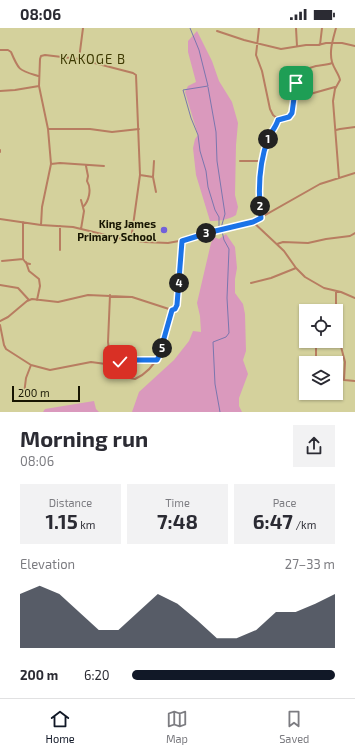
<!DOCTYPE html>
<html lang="en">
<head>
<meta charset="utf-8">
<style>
  body { margin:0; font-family:"Exo 2",sans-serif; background:#f2f2f3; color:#2b2b33; height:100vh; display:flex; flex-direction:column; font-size:15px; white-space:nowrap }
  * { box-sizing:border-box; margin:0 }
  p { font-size:13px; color:#7c7c81 }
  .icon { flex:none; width:22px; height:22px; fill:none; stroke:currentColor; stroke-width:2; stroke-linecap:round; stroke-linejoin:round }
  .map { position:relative; height:384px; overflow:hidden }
  .sheet { display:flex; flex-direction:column; background:#fff; flex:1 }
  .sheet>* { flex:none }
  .fabs { position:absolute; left:299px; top:276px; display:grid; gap:8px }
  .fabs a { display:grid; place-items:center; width:44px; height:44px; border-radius:0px; background:#fff; box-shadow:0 1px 3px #0004; font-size:20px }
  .scale { position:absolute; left:12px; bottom:10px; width:68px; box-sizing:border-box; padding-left:4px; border:2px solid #171502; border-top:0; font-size:11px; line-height:14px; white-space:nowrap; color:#171502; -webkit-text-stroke:3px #d4d19c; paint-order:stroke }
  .pin { position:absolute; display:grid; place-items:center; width:34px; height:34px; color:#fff; margin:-17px; border-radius:8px; box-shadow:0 2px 6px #0006 }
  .km { position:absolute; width:20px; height:20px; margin:-10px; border-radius:50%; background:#222; color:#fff; font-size:11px; line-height:20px; text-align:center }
  .round { display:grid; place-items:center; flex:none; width:42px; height:42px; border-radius:0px; background:#f2f2f3 }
  .head { display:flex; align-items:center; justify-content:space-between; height:68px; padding:0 20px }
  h1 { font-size:22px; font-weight:700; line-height:30px }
  .stats { display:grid; grid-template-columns:repeat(3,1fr); gap:6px; height:68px; padding:4px 20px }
  .stats div { display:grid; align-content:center; border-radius:0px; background:#f2f2f3; text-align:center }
  .stats b { font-size:20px; font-weight:700 }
  .stats small { font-size:11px; font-weight:400 }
  .stats p { font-size:11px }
  .chart { height:112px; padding:8px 20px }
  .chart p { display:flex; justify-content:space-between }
  .chart svg { width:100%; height:72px; margin-top:4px; fill:#111827; opacity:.7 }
  ul { padding:0 20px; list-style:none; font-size:13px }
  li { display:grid; grid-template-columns:64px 48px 1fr; align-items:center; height:30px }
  li i { height:10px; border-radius:5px; background:#111827 }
  .status { display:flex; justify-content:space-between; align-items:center; height:28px; padding:0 20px; background:#fff; direction:ltr }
  .status svg { height:11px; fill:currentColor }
  .tabs { display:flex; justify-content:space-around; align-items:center; height:56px; border-top:1px solid #e1e1e2; background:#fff; font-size:11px; color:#7c7c81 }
  .tabs a { display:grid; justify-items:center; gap:2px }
  .tabs .selected { color:#111827 }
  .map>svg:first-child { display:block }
  .green { fill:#da99bd }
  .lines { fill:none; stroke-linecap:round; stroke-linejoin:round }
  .stream { stroke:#7a76ae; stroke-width:1 }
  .minor { stroke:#b87d61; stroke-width:2 }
  .route-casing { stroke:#fff; stroke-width:8 }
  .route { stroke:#1a73e8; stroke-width:5 }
  .poi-dot { fill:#7160da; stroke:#d4d19c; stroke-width:1.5 }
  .labels { text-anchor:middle; stroke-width:3; stroke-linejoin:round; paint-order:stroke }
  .poi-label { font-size:11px; font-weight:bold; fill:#171502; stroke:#d4d19c; text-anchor:end }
  .quarter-label { font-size:13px; letter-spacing:1px; fill:#3e3a03; stroke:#d4d19c }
</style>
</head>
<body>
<div class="status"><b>08:06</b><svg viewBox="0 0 49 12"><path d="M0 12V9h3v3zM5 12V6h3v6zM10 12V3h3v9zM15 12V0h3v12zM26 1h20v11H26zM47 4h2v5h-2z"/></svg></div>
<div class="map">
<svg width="355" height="384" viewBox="0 0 355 384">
  <rect width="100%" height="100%" fill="#d4d19c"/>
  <path class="green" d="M197 3 212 33 219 53 232 74 238 95 236 117 235 167 238 179 236 187C228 192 219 193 210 193L196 147 193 120 195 111 198 107 185 64 188 58 196 54 188 24V13Z
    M226 206 235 219 237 240 235 251V265L243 276 245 286 246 323 243 332 248 346 239 370V378L242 384H132L139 364 174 332 189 313 193 303 201 304 200 288 197 275 211 215 214 209 219 211Z
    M94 373 96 381 99 384H43L45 381Z"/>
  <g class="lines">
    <path class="stream" d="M190 0 199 22 208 58 183 62 191 90 198 107 200 123 206 143 208 159 215 182 219 189V198L222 203 224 212 229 221 227 270 229 305 226 309 213 314 215 356 220 384
      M208 59 216 104 217 133 225 186 221 200"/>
    <path class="minor" d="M259 0 256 27 262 43 270 81 273 87 278 91C276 99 271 104 268 111 259 135 258 164 261 189
      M296 0 297 18
      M336 0C333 11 329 23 332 34 334 41 339 46 340 52L335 61 333 73 339 150
      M217 3 244 12 281 21 306 17H318L326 15H342L355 18
      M320 17 322 0
      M0 22H8L11 24C19 43 19 42 38 48
      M79 31 83 0
      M39 58 48 101 51 136 42 179 41 197
      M0 63 15 62 39 58 40 31 41 28 45 27 79 31 133 45 136 47 140 147 131 212
      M295 72C296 53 295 43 316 38 322 37 327 37 332 35
      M278 91 289 89 291 88 295 72 303 68 335 59
      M48 101H90L112 104 139 101
      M336 102 340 101 355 99
      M0 122V124
      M240 133H262
      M51 136 60 135 104 138
      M140 147 153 149 156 164
      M153 149 154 133
      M81 172 84 183 81 201
      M83 179C89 173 92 161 87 153L88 148 86 138
      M0 191 41 197 73 199 118 210 144 214 168 215 179 213 211 204 253 194 320 156 355 145
      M23 194V231
      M253 194 284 223 296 240 305 249 324 260 341 264 355 270
      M60 198V222
      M277 216 283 214 308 215 326 211 350 208 355 205
      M2 233 23 231 26 235 30 236
      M26 234 29 243 39 251 40 258 37 272
      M251 255 271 250 296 240
      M0 257 18 260 29 272
      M336 263V283
      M110 267 108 314 111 337
      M336 283 338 307 345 334 344 352 355 353
      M0 293 8 289 27 273 32 271 58 274 88 267 132 269 172 282
      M0 297 4 317 6 321 31 337 50 342 91 334 113 337 122 333 132 332H157
      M316 313V329
      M113 337C119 345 125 350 135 351 162 339 166 308 172 282L175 281 177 277 182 213
      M24 366 26 350 31 337"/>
  </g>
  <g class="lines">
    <g class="route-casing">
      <path id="route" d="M120 334 132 332H157L159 328 172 282 175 281 177 277 182 213 211 204 253 194 261 190C258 164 259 135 268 111 271 104 276 99 278 92L289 89 292 85 296 55"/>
    </g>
    <use href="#route" class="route"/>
  </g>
  <circle class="poi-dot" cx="164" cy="202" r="4"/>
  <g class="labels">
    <g class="poi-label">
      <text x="156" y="200">King James<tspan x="156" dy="13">Primary School</tspan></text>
    </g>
    <g class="quarter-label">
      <text x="93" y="36">KAKOGE B</text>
    </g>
  </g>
</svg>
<div class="fabs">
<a><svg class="icon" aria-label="locate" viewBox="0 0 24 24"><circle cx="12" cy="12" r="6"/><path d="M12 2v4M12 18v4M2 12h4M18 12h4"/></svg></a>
<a><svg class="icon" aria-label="layers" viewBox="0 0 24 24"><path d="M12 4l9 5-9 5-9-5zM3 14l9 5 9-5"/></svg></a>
</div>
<div class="scale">200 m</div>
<div class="pin" style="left:296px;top:55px;background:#1e9e55"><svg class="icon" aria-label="arrive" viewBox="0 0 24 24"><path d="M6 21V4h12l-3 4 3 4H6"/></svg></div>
<div class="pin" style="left:120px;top:334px;background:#d93025"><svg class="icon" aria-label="check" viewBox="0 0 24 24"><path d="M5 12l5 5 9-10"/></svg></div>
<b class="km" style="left:268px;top:111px">1</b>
<b class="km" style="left:260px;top:178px">2</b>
<b class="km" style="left:206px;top:205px">3</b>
<b class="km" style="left:179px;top:255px">4</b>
<b class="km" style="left:162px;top:320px">5</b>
</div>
<section class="sheet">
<div class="head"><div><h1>Morning run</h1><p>08:06</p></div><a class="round"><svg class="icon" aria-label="share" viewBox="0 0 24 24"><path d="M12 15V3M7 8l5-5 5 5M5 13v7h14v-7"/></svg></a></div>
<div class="stats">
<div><p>Distance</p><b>1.15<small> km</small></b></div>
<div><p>Time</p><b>7:48</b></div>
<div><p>Pace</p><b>6:47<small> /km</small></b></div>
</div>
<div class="chart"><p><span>Elevation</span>27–33 m</p>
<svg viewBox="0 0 160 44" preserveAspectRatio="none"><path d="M0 44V11L10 6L20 11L30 22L40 33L50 33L60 22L70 11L80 17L90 27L100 38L110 38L120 33L130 22L140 22L150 17L160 11V44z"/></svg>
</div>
<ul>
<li><b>200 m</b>6:20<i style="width:100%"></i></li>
</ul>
</section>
<nav class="tabs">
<a class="selected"><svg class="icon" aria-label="home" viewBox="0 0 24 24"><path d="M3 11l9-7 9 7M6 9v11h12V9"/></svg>Home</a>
<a><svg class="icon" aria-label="map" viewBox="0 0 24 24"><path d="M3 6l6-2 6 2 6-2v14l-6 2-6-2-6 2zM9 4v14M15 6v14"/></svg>Map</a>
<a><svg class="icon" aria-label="saved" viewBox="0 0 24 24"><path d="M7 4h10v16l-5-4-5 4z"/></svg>Saved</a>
</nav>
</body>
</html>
